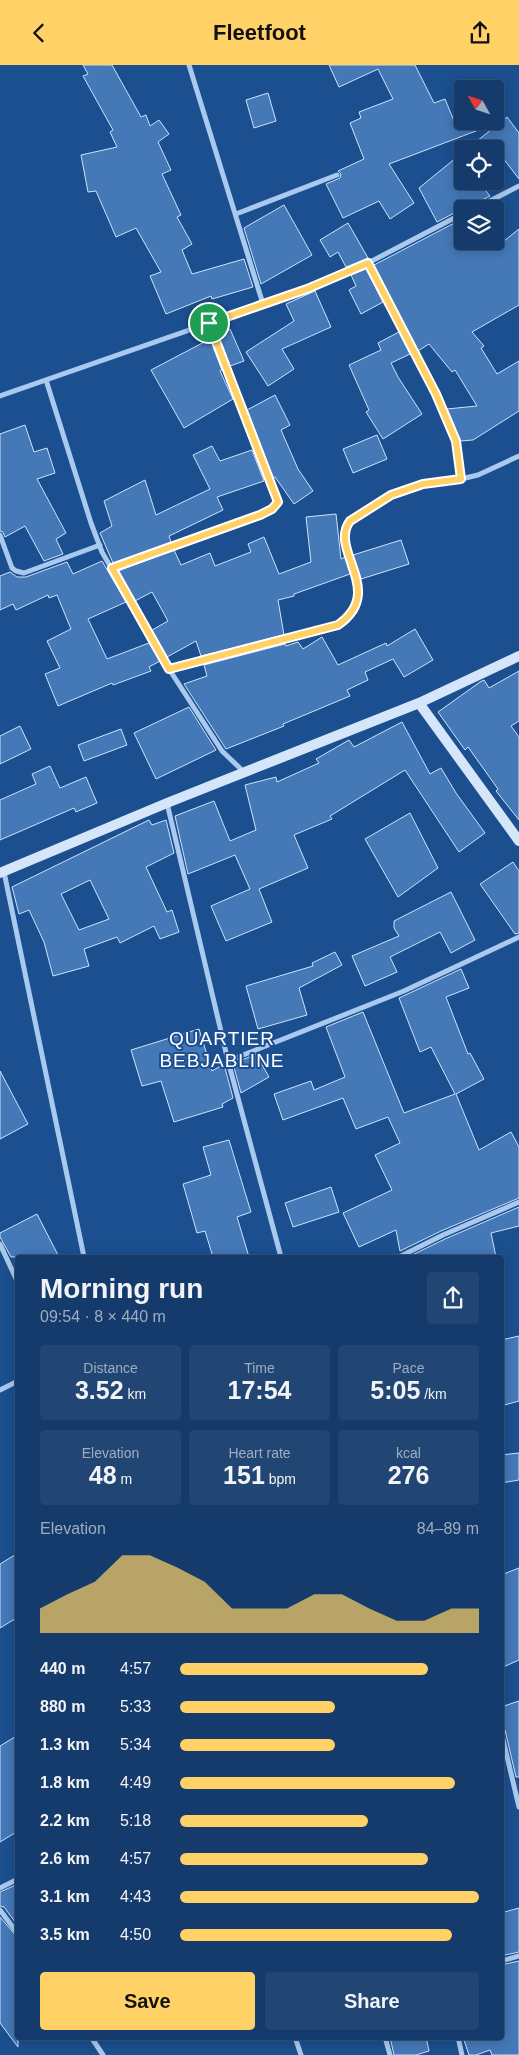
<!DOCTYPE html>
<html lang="en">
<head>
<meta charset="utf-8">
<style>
  body { margin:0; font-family:Helvetica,sans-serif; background:#214673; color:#f1f3f6; height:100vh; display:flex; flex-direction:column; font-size:19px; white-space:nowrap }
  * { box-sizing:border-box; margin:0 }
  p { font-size:16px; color:#9dadc1 }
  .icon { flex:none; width:28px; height:28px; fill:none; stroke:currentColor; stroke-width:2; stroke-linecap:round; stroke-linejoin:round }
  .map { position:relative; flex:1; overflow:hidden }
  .details { position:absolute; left:15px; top:1190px; width:489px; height:785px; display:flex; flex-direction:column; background:#143b6b; border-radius:5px; box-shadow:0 2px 12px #0003,0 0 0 1px #33557e }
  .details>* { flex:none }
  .needle { width:32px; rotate:310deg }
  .fabs { position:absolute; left:454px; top:15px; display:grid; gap:10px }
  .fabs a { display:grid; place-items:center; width:50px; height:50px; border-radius:5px; background:#143b6b; box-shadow:0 2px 12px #0003,0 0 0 1px #33557e; font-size:25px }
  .pin { position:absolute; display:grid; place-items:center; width:42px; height:42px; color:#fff; margin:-21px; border:2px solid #fff; border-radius:50%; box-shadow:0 1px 5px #0007 }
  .round { display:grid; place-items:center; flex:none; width:52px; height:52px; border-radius:5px; background:#214673 }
  .overview { display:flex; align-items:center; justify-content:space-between; height:85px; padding:0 25px }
  h1 { font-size:28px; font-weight:600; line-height:38px }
  .figures { display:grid; grid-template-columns:repeat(3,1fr); gap:8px; height:85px; padding:5px 25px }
  .figures div { display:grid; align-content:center; border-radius:5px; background:#214673; text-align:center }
  .figures b { font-size:25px; font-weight:600 }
  .figures small { font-size:14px; font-weight:400 }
  .figures p { font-size:14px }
  .chart { height:140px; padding:10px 25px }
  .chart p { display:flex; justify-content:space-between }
  .chart svg { width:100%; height:90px; margin-top:5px; fill:#ffd166; opacity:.7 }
  .action { display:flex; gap:10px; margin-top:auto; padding:10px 25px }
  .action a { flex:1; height:58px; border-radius:5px; background:#ffd166; color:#111; font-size:20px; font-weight:600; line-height:58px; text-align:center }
  .action a+a { background:#214673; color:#f1f3f6 }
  ul { padding:0 25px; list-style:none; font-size:16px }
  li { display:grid; grid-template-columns:80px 60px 1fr; align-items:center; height:38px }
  li i { height:12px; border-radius:6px; background:#ffd166 }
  header { display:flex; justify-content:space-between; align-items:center; height:65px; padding:0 25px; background:#ffd166; color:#111; font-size:22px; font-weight:600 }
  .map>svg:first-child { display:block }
  .building { fill:#4478b7; stroke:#cfe3fa; fill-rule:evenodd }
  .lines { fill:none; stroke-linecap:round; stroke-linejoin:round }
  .street { stroke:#a9c9ee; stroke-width:5 }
  .secondary { stroke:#d6e6fa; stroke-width:10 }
  .route-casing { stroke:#fff; stroke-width:10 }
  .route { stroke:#ffd166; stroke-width:6 }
  .labels { text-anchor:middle; stroke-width:4; stroke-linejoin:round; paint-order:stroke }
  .neighbourhood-label { font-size:19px; letter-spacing:1px; fill:#fff; stroke:#1b4f8f }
</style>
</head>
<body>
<header><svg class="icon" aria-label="back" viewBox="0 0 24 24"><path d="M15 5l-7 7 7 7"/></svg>Fleetfoot<svg class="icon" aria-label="share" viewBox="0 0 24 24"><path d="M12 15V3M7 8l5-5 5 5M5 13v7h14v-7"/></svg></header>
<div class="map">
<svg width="519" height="1990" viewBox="0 0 519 1990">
  <rect width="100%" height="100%" fill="#1b4f8f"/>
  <path class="building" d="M83 0H112L141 52 146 50 150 61 159 55 169 69 158 77 171 105 162 109 181 150 177 152 192 179 182 185 192 209 244 194 253 222 212 234 211 231 166 249 150 211 161 207 136 163 116 172 96 126 88 127 81 90 117 82 110 67 113 65 83 11 88 9Z
    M329 0H415L434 38 445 34 454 56H497V58L389 99 414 138 390 154 379 136 343 153 326 119 340 113 341 109 338 106 364 94 350 58 361 53 359 47 393 34 378 4 339 22Z
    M268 28 276 56 254 63 246 35Z
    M507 52 519 68V114L496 84H467Z
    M462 88V116H478L490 131 472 140 470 144H462L437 157 419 123Z
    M284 140 312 190 261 219 244 163Z
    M462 154V176H504L519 164V240L472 267 484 281 481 283 497 309 519 296V346L473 375 460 376 447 344 477 341 455 305 452 307 429 279 418 286 374 200Z
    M348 158 368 193 346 202 338 187 330 192 320 175Z
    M366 204 383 237 361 249 349 225 356 221 351 210Z
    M315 226 331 262 282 284 294 304 268 321 246 287 294 256 286 239Z
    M230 264 244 296 230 301 218 270Z
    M399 267 410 289 391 298 398 312 422 349 383 374 366 347 369 345 349 300 381 285 378 278Z
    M210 274 222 305 220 306 233 334 184 363 151 305Z
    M275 330 290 360 281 365 298 404 313 426 294 439 275 412 273 413 247 345Z
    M25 360 34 387 47 383 55 408 37 414 66 468 56 474 63 489 44 496 25 461 5 472 3 467 0 466V369Z
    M377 370 387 394 353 408 343 384Z
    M212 381 220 396 252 385 264 416 217 432 223 445 169 471 171 477 113 498 100 468 112 461 104 436 145 415 156 450 210 424 193 390Z
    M336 449 341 494 345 492 350 509 294 529V531L278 535 284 570 201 591 196 576 167 592 152 565 168 556 152 527 135 536 118 506 174 485 181 500 210 488 215 501 251 487 248 479 264 472 279 509 311 497 306 452Z
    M401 475 409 499 361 514 353 490Z
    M102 496 126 537 88 554 107 594 149 578 160 596 149 602 151 606 113 620 112 618 58 641 45 609 60 603 47 576 71 564 57 530 49 533 48 530 16 545 13 539 0 545V511L10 507 17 512H26L67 497 73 509Z
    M415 564 433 595 404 612 393 594 365 607 368 615 347 625 350 631 283 659 284 661 226 684 184 619 207 611 204 600 285 579 286 581 298 577 303 584 322 572 338 600 386 578 387 581Z
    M519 606V656L511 661 519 672V755L496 726 498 724 468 682 465 685 438 647 480 617 484 615 489 623Z
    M189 642 216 685 156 714 134 668Z
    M402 657 430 709 441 703 456 728 485 768 459 787 405 705 330 751 332 754 294 770 308 803 259 824 272 857 226 876 211 841 250 824 235 790 188 809 175 751 214 736 230 776 256 765 245 720 276 712 277 717 319 698 316 694 349 675 354 682Z
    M20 661 31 684 0 699V671Z
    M121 664 127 680 84 696 78 680Z
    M50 701 60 723 86 712 97 738 76 747 74 743 0 775V735L36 719 32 709Z
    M410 748 438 803 398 832 365 774Z
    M149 755 152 760 166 755 174 788 146 802 167 847 172 845 179 867 160 874 154 861 120 878 117 872 84 884 89 901 53 911 44 877 29 845 19 849 12 822ZM90 815 109 854 79 865 61 829Z
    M513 797 519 806V868L515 869 480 819Z
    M451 827 475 875 451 888 440 867 390 892 397 907 365 921 352 891 399 871 394 863V856Z
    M335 887 342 900 299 923 307 950 258 964 246 921 313 901 312 898Z
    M461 904 469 923 446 932 468 989 470 988 484 1014 456 1029 479 1085 511 1067 519 1082V1133L441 1166 400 1186 396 1165 359 1182 343 1148 392 1125 375 1090 400 1078 388 1052 356 1064 343 1033 283 1055 274 1029 311 1016 314 1025 345 1012 326 962 363 947 404 1048 455 1029 431 982 420 987 399 933Z
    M199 964 212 1006 224 999 233 1033 222 1039 223 1042 174 1057 161 1016 142 1021 131 985Z
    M256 989 269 1012 241 1028 233 999Z
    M0 1006 28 1059 0 1074Z
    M229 1075 251 1147 237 1152 249 1192H213L205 1166 197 1168 183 1119 211 1110 203 1082Z
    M331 1122 339 1147 293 1162 285 1138Z
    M519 1142V1161L491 1168 496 1192H408L445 1174Z
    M37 1149 59 1192H11L0 1172V1168Z
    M519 1271V1336L501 1341V1275Z
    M519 1388V1415L501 1418V1390Z
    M18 1488V1552L0 1563V1499Z
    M519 1503V1595L501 1603V1510Z
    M519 1636V1712H516L505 1665 501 1662V1642Z
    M18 1670V1766L0 1777V1681Z
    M18 1819V1861L4 1842 0 1841V1827Z
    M519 1843V1887L501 1891V1848Z
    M0 1852 18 1873V1982L0 1958Z
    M519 1896V1990H492L490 1985 476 1990H469L463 1972H501V1900Z
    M390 1972H426L429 1986 416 1990H394Z"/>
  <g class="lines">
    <path class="street" d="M189 0 263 239
      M474 144 519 121
      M236 149 337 110
      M46 315 91 458 102 487 169 604 222 686 244 707
      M0 331 307 224 368 198 462 149
      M461 414 478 410 519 391
      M0 470 12 503 16 506 24 508 100 480
      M112 503 260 450 272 444 277 437 209 258
      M169 604 338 561C387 527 328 485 350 456L391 430 423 419 461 414 456 376 436 329 368 198
      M167 738 228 996 281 1192
      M4 807 84 1192
      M228 996 404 926 519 872
      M0 1179 18 1218
      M399 1192 443 1170 519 1137
      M0 1325 18 1316
      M501 1666 519 1742
      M0 1823 18 1814
      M0 1845 18 1869
      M501 1896 519 1891
      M91 1972 103 1990
      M295 1972 301 1990
      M385 1972 390 1990
      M458 1972 462 1990"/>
    <path class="secondary" d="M419 638 519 776
      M0 808 167 738 419 638 519 591"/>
  </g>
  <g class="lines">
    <g class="route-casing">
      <path id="route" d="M368 198 436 329 456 376 461 414 423 419 391 430 350 456C328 485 387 526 338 560L169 604 112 503 260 450 272 444 278 437 209 258 307 224Z"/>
    </g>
    <use href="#route" class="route"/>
  </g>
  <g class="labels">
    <g class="neighbourhood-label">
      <text x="222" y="980">QUARTIER<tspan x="222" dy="22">BEBJABLINE</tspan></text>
    </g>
  </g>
</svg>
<div class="fabs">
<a><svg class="needle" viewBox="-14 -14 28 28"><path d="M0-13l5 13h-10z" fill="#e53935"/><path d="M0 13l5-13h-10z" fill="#9dadc1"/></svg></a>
<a><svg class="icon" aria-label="locate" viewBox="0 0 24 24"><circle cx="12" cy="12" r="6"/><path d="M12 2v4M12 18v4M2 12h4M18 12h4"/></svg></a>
<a><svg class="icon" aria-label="layers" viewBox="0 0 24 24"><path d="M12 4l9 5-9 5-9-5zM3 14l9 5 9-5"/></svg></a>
</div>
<div class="pin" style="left:209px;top:258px;background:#1e9e55"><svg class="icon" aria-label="arrive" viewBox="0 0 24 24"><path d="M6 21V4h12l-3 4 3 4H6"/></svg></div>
<section class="details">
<div class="overview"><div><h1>Morning run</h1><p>09:54 · 8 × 440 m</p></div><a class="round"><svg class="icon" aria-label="share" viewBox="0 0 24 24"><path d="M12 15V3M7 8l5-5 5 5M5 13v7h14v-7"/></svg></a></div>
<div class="figures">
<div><p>Distance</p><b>3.52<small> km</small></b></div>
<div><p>Time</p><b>17:54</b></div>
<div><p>Pace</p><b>5:05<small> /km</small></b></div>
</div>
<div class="figures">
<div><p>Elevation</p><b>48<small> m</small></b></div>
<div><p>Heart rate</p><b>151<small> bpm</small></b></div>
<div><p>kcal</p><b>276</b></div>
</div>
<div class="chart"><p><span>Elevation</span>84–89 m</p>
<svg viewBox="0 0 160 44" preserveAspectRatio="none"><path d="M0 44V32L10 25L20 19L30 6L40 6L50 12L60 19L70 32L80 32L90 32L100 25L110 25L120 32L130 38L140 38L150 32L160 32V44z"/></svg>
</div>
<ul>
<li><b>440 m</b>4:57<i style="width:83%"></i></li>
<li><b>880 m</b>5:33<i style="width:52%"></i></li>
<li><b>1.3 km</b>5:34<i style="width:52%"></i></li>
<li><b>1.8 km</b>4:49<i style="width:92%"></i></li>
<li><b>2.2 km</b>5:18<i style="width:63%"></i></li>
<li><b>2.6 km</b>4:57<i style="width:83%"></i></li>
<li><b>3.1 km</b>4:43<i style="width:100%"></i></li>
<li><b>3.5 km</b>4:50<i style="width:91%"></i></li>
</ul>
<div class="action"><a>Save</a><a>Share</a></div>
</section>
</div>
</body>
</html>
